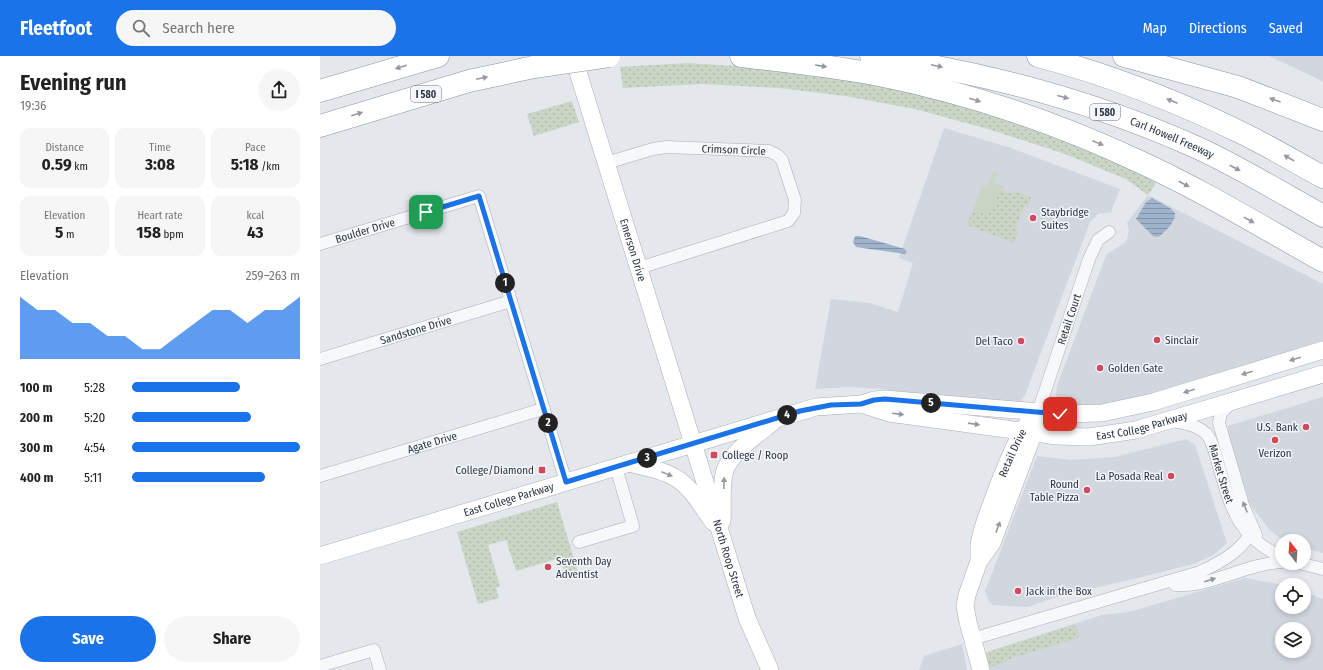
<!DOCTYPE html>
<html lang="en">
<head>
<meta charset="utf-8">
<style>
  body { margin:0; font-family:"Fira Sans Condensed",sans-serif; background:#f6f6f6; color:#222; height:100vh; display:flex; flex-direction:column; font-size:15px; white-space:nowrap }
  * { box-sizing:border-box; margin:0 }
  p { font-size:13px; color:#767676 }
  .icon { flex:none; width:22px; height:22px; fill:none; stroke:currentColor; stroke-width:2; stroke-linecap:round; stroke-linejoin:round }
  .map { position:relative; flex:1; overflow:hidden }
  .panel { display:flex; flex-direction:column; background:#fff; width:320px }
  .panel>* { flex:none }
  .needle { width:26px; rotate:343deg }
  .controls { position:absolute; left:955px; top:478px; display:grid; gap:8px }
  .controls a { display:grid; place-items:center; width:36px; height:36px; border-radius:50%; background:#fff; box-shadow:0 2px 6px #0003; font-size:20px }
  .pin { position:absolute; display:grid; place-items:center; width:34px; height:34px; color:#fff; margin:-17px; border-radius:8px; box-shadow:0 2px 6px #0006 }
  .km { position:absolute; width:20px; height:20px; margin:-10px; border-radius:50%; background:#222; color:#fff; font-size:11px; line-height:20px; text-align:center }
  .round { display:grid; place-items:center; flex:none; width:42px; height:42px; border-radius:21px; background:#f6f6f6 }
  .head { display:flex; align-items:center; justify-content:space-between; height:68px; padding:0 20px }
  h1 { font-size:22px; font-weight:700; line-height:30px }
  .stats { display:grid; grid-template-columns:repeat(3,1fr); gap:6px; height:68px; padding:4px 20px }
  .stats div { display:grid; align-content:center; border-radius:10px; background:#f6f6f6; text-align:center }
  .stats b { font-size:17px; font-weight:700 }
  .stats small { font-size:11px; font-weight:400 }
  .stats p { font-size:11px }
  .chart { height:112px; padding:8px 20px }
  .chart p { display:flex; justify-content:space-between }
  .chart svg { width:100%; height:72px; margin-top:4px; fill:#1a73e8; opacity:.7 }
  .cta { display:flex; gap:8px; margin-top:auto; padding:8px 20px }
  .cta a { flex:1; height:46px; border-radius:24px; background:#1a73e8; color:#fff; font-size:16px; font-weight:700; line-height:46px; text-align:center }
  .cta a+a { background:#f6f6f6; color:#222 }
  ul { padding:0 20px; list-style:none; font-size:13px }
  li { display:grid; grid-template-columns:64px 48px 1fr; align-items:center; height:30px }
  li i { height:10px; border-radius:5px; background:#1a73e8 }
  header { display:flex; align-items:center; gap:24px; box-sizing:border-box; height:56px; padding:0 20px; background:#1a73e8; color:#fff }
  header strong { font-size:19px }
  nav { display:flex; gap:22px; margin-inline-start:auto; font-size:14px }
  .search { width:280px; height:36px; background:#f6f6f6; display:flex; align-items:center; gap:10px; box-sizing:border-box; padding:0 14px; border-radius:22px; color:#767676; font-size:15px }
  main { display:flex; flex:1; min-height:0 }
  .map>svg:first-child { display:block }
  .built { fill:#d2d6de; fill-rule:evenodd }
  .green { fill:url(#green-dots) }
  .pitch { fill:#c9d6c5 }
  .water { fill:url(#water-rules) }
  .lines { fill:none; stroke-linecap:round; stroke-linejoin:round }
  .street-casing { stroke:#a9aeb7; stroke-width:13 }
  .secondary-casing { stroke:#a9aeb7; stroke-width:18 }
  .highway-casing { stroke:#8b94a3; stroke-width:23 }
  .street { stroke:#f7f8fa; stroke-width:12 }
  .secondary { stroke:#fff; stroke-width:17 }
  .highway { stroke:#fff; stroke-width:22 }
  .highway-bridge-casing { stroke:#8b94a3; stroke-width:23; stroke-linecap:butt }
  .highway-bridge { stroke:#fff; stroke-width:22 }
  .oneway { fill:#959aa2 }
  .oneway2 { fill:#9196a0 }
  .route-casing { stroke:#fff; stroke-width:8 }
  .route { stroke:#1a73e8; stroke-width:5 }
  .poi-dot { fill:#d1495b; stroke:#f4f6f9; stroke-width:1.5 }
  .labels { text-anchor:middle; stroke-width:3; stroke-linejoin:round; paint-order:stroke }
  .shield { fill:#f4f6f9; stroke:#676e7b; stroke-width:1 }
  .shield-label { font-size:10px; font-weight:bold; fill:#2b3445 }
  .street-label { font-size:11px; fill:#2b3445; stroke:#f4f6f9 }
  .poi-label { font-size:11px; fill:#2b3445; stroke:#f4f6f9; text-anchor:start }
</style>
</head>
<body>
<header>
<strong>Fleetfoot</strong>
<div class="search"><svg class="icon" aria-label="search" viewBox="0 0 24 24"><circle cx="10" cy="10" r="6"/><path d="M15 15l6 6"/></svg>Search here</div>
<nav><a>Map</a><a>Directions</a><a>Saved</a></nav>
</header>
<main>
<section class="panel">
<div class="head"><div><h1>Evening run</h1><p>19:36</p></div><a class="round"><svg class="icon" aria-label="share" viewBox="0 0 24 24"><path d="M12 15V3M7 8l5-5 5 5M5 13v7h14v-7"/></svg></a></div>
<div class="stats">
<div><p>Distance</p><b>0.59<small> km</small></b></div>
<div><p>Time</p><b>3:08</b></div>
<div><p>Pace</p><b>5:18<small> /km</small></b></div>
</div>
<div class="stats">
<div><p>Elevation</p><b>5<small> m</small></b></div>
<div><p>Heart rate</p><b>158<small> bpm</small></b></div>
<div><p>kcal</p><b>43</b></div>
</div>
<div class="chart"><p><span>Elevation</span>259–263 m</p>
<svg viewBox="0 0 160 44" preserveAspectRatio="none"><path d="M0 44V6L10 14L20 14L30 22L40 22L50 30L60 30L70 38L80 38L90 30L100 22L110 14L120 14L130 22L140 14L150 14L160 6V44z"/></svg>
</div>
<ul>
<li><b>100 m</b>5:28<i style="width:64%"></i></li>
<li><b>200 m</b>5:20<i style="width:71%"></i></li>
<li><b>300 m</b>4:54<i style="width:100%"></i></li>
<li><b>400 m</b>5:11<i style="width:79%"></i></li>
</ul>
<div class="cta"><a>Save</a><a>Share</a></div>
</section>
<div class="map">
<svg width="1003" height="614" viewBox="0 0 1003 614">
  <defs>
    <pattern id="green-dots" width="8" height="8" patternUnits="userSpaceOnUse"><rect width="8" height="8" fill="#c9d6c5"/><path d="M2 2h.1M6 6h.1" fill="none" stroke="#adb8ab" stroke-width="1.8" stroke-linecap="round"/></pattern>
    <pattern id="water-rules" width="6" height="5" patternUnits="userSpaceOnUse"><rect width="6" height="5" fill="#9fb4cc"/><path d="M0 2.5h6" fill="none" stroke="#8293a7"/></pattern>
  </defs>
  <rect width="100%" height="100%" fill="#e4e7ec"/>
  <path class="built" d="M949 0H1003V26L996 22Z
    M624 72 688 91 800 133 791 156 778 158 770 166 705 339 700 346 695 347 605 340 562 333 529 331 495 333 511 243 549 247 578 256 593 207 579 202Z
    M828 139 1003 228V287L822 341 787 350 745 351 741 348 736 339 737 330 785 202 787 198 806 186 809 175 807 167Z
    M1003 341V497L984 492V485H964L950 474 930 449 908 377V370Z
    M866 383 875 389 907 487 892 500 873 508 822 521 766 534 761 533 707 551 673 549 669 545 665 535 717 400 751 404 794 401Z
    M925 522 963 529 962 551H984V536L1003 543V614H668L665 598 667 596 782 559 809 556ZM962 573H984V595H962Z
    M642 588 647 614H599L604 600Z"/>
  <path class="green" d="M367 7C415 10 464 13 512 20 593 33 675 55 751 87 780 99 809 111 836 127L828 139 806 123 745 98 668 73 595 53 525 40 459 32 382 28 303 32 300 11Z
    M252 45 259 66 214 80 207 58Z
    M681 130 684 131 682 134 693 138 695 135 711 141 708 151 704 150 695 175 698 176 694 187 647 169 653 153 664 158 671 156Z
    M237 446 259 520 247 524 240 502 196 515 186 484 168 489 180 530 176 532 179 542 158 548 137 476Z
    M752 569 756 571 760 580 758 582 689 603 684 607 671 611 668 608 666 603 668 596Z"/>
  <path class="pitch" d="M673 115 678 117 674 127 681 130 671 156 664 158 653 153 662 130 667 132Z"/>
  <path class="water" d="M832 142 850 152 855 157C856 165 845 177 838 181L833 180 816 163 826 146Z
    M535 180H540L585 193 587 196 585 198 536 191 533 186Z"/>
  <g class="lines">
    <g class="street-casing">
      <g id="street">
        <path id="s1" d="M286 107 333 93 346 91 449 95 457 99 462 104 475 144 474 157 468 165 319 212"/>
        <path id="s2" d="M0 188 159 140 246 426"/>
        <path id="s3" d="M0 303 191 245"/>
        <path d="M912 346 901 357 899 367 923 449 936 479"/>
        <path id="s4" d="M718 356 769 203 778 184 789 176"/>
        <path id="s5" d="M851 365C863 367 880 369 888 380 894 388 896 401 899 411 912 454 918 481 962 501"/>
        <path id="s6" d="M0 420 223 353"/>
        <path d="M259 486 313 470 296 411"/>
        <path d="M979 507 1003 513"/>
        <path d="M855 529C892 531 925 508 962 506"/>
        <path d="M652 583 880 516C901 506 924 494 933 472"/>
        <path d="M0 610 54 594 60 614"/>
      </g>
    </g>
    <g class="secondary-casing">
      <g id="secondary">
        <path id="s7" d="M253 0 427 562 450 614"/>
        <path id="s8" d="M541 348 569 357 737 380 769 381 816 374 1003 318"/>
        <path d="M309 407C324 411 341 413 354 421 371 430 382 451 393 466"/>
        <path d="M402 465C403 450 401 433 404 418 408 398 437 379 453 366"/>
        <path id="s9" d="M0 500 496 351 541 348 554 344 565 343 743 358 782 357 833 346 1003 294"/>
        <path id="s10" d="M659 505C659 500 659 494 659 489 662 468 695 382 708 367"/>
        <path d="M661 614 648 566 645 550 647 539 659 505 672 487 714 376 716 366"/>
      </g>
    </g>
    <g class="highway-casing">
      <g id="highway">
        <path d="M421 0C465 5 510 10 554 18 645 36 735 66 818 105 882 134 942 171 1003 205"/>
        <path id="s11" d="M551 0C664 16 774 45 878 92 921 112 962 137 1003 160"/>
        <path d="M718 0C790 19 859 46 926 79 952 92 977 107 1003 121"/>
        <path d="M804 0 918 31 1003 64"/>
        <path d="M0 35 118 0"/>
        <path d="M0 70 149 25 214 11"/>
      </g>
    </g>
    <use href="#street" class="street"/>
    <use href="#secondary" class="secondary"/>
    <use href="#highway" class="highway"/>
    <g class="highway-bridge-casing">
      <path id="highway-bridge" d="M214 11 289 0"/>
    </g>
    <use href="#highway-bridge" class="highway-bridge"/>
  </g>
  <defs><path id="oneway-solid" d="M-6-.8H1V-3.2L6.5 0L1 3.2V.8H-6Z"/></defs>
  <g class="oneway">
    <use href="#oneway-solid" transform="translate(501 10) rotate(9)"/>
    <use href="#oneway-solid" transform="translate(617 10) rotate(12)"/>
    <use href="#oneway-solid" transform="translate(81 11) rotate(163)"/>
    <use href="#oneway-solid" transform="translate(162 22) rotate(-12)"/>
    <use href="#oneway-solid" transform="translate(743 41) rotate(15)"/>
    <use href="#oneway-solid" transform="translate(655 44) rotate(17)"/>
    <use href="#oneway-solid" transform="translate(955 44) rotate(-160)"/>
    <use href="#oneway-solid" transform="translate(852 45) rotate(-157)"/>
    <use href="#oneway-solid" transform="translate(37 58) rotate(-17)"/>
    <use href="#oneway-solid" transform="translate(778 87) rotate(22)"/>
    <use href="#oneway-solid" transform="translate(969 102) rotate(-151)"/>
    <use href="#oneway-solid" transform="translate(915 112) rotate(28)"/>
    <use href="#oneway-solid" transform="translate(864 128) rotate(28)"/>
    <use href="#oneway-solid" transform="translate(929 164) rotate(29)"/>
    <use href="#oneway-solid" transform="translate(975 303) rotate(163)"/>
    <use href="#oneway-solid" transform="translate(927 317) rotate(163)"/>
    <use href="#oneway-solid" transform="translate(869 335) rotate(163)"/>
    <use href="#oneway-solid" transform="translate(578 358) rotate(7)"/>
    <use href="#oneway-solid" transform="translate(654 368) rotate(8)"/>
    <use href="#oneway-solid" transform="translate(347 418) rotate(22)"/>
    <use href="#oneway-solid" transform="translate(404 427) rotate(-88)"/>
    <use href="#oneway-solid" transform="translate(678 471) rotate(-70)"/>
  </g>
  <g class="oneway2">
    <use href="#oneway-solid" transform="translate(925 451) rotate(-112)"/>
    <use href="#oneway-solid" transform="translate(890 524) rotate(-17)"/>
  </g>
  <g class="lines">
    <g class="route-casing">
      <path id="route" d="M106 156 159 140 246 426 480 355 511 349 541 348 554 344 565 343 740 358"/>
    </g>
    <use href="#route" class="route"/>
  </g>
  <g class="poi-dot">
    <circle cx="713" cy="162" r="4"/>
    <circle cx="837" cy="284" r="4"/>
    <circle cx="701" cy="285" r="4"/>
    <circle cx="780" cy="312" r="4"/>
    <circle cx="986" cy="371" r="4"/>
    <circle cx="955" cy="384" r="4"/>
    <rect x="390" y="395" width="8" height="8" rx="2"/>
    <rect x="218" y="410" width="8" height="8" rx="2"/>
    <circle cx="851" cy="420" r="4"/>
    <circle cx="767" cy="434" r="4"/>
    <circle cx="228" cy="511" r="4"/>
    <circle cx="698" cy="535" r="4"/>
  </g>
  <g class="labels">
    <g class="shield">
      <rect x="91" y="30" width="30" height="16" rx="3"/>
      <rect x="770" y="48" width="30" height="16" rx="3"/>
    </g>
    <g class="shield-label">
      <text x="106" y="42">I 580</text>
      <text x="785" y="60">I 580</text>
    </g>
    <g class="street-label">
      <text dy="4" stroke="none"><textPath href="#s11" startOffset="313">Carl Howell Freeway</textPath></text>
      <text dy="4" stroke="none"><textPath href="#s1" startOffset="130">Crimson Circle</textPath></text>
      <text dy="4" stroke="none"><textPath href="#s2" startOffset="47">Boulder Drive</textPath></text>
      <text dy="4" stroke="none"><textPath href="#s7" startOffset="203">Emerson Drive</textPath></text>
      <text dy="4" stroke="none"><textPath href="#s4" startOffset="98">Retail Court</textPath></text>
      <text dy="4" stroke="none"><textPath href="#s3" startOffset="100">Sandstone Drive</textPath></text>
      <text dy="4" stroke="none"><textPath href="#s8" startOffset="285">East College Parkway</textPath></text>
      <text dy="4" stroke="none"><textPath href="#s6" startOffset="117">Agate Drive</textPath></text>
      <text dy="4" stroke="none"><textPath href="#s10" startOffset="114">Retail Drive</textPath></text>
      <text dy="4" stroke="none"><textPath href="#s5" startOffset="81">Market Street</textPath></text>
      <text dy="4" stroke="none"><textPath href="#s9" startOffset="197">East College Parkway</textPath></text>
      <text dy="4" stroke="none"><textPath href="#s7" startOffset="526">North Roop Street</textPath></text>
    </g>
    <g class="poi-label">
      <text x="721" y="160">Staybridge<tspan x="721" dy="13">Suites</tspan></text>
      <text x="845" y="288">Sinclair</text>
      <text x="693" y="289" text-anchor="end">Del Taco</text>
      <text x="788" y="316">Golden Gate</text>
      <text x="978" y="375" text-anchor="end">U.S. Bank</text>
      <text x="955" y="401" text-anchor="middle">Verizon</text>
      <text x="402" y="403">College / Roop</text>
      <text x="214" y="418" text-anchor="end">College/Diamond</text>
      <text x="843" y="424" text-anchor="end">La Posada Real</text>
      <text x="759" y="432" text-anchor="end">Round<tspan x="759" dy="13">Table Pizza</tspan></text>
      <text x="236" y="509">Seventh Day<tspan x="236" dy="13">Adventist</tspan></text>
      <text x="706" y="539">Jack in the Box</text>
    </g>
  </g>
</svg>
<div class="controls">
<a><svg class="needle" viewBox="-14 -14 28 28"><path d="M0-13l5 13h-10z" fill="#e53935"/><path d="M0 13l5-13h-10z" fill="#767676"/></svg></a>
<a><svg class="icon" aria-label="locate" viewBox="0 0 24 24"><circle cx="12" cy="12" r="6"/><path d="M12 2v4M12 18v4M2 12h4M18 12h4"/></svg></a>
<a><svg class="icon" aria-label="layers" viewBox="0 0 24 24"><path d="M12 4l9 5-9 5-9-5zM3 14l9 5 9-5"/></svg></a>
</div>
<div class="pin" style="left:106px;top:156px;background:#1e9e55"><svg class="icon" aria-label="arrive" viewBox="0 0 24 24"><path d="M6 21V4h12l-3 4 3 4H6"/></svg></div>
<div class="pin" style="left:740px;top:358px;background:#d93025"><svg class="icon" aria-label="check" viewBox="0 0 24 24"><path d="M5 12l5 5 9-10"/></svg></div>
<b class="km" style="left:185px;top:227px">1</b>
<b class="km" style="left:228px;top:367px">2</b>
<b class="km" style="left:327px;top:402px">3</b>
<b class="km" style="left:467px;top:359px">4</b>
<b class="km" style="left:611px;top:347px">5</b>
</div>
</main>
</body>
</html>
